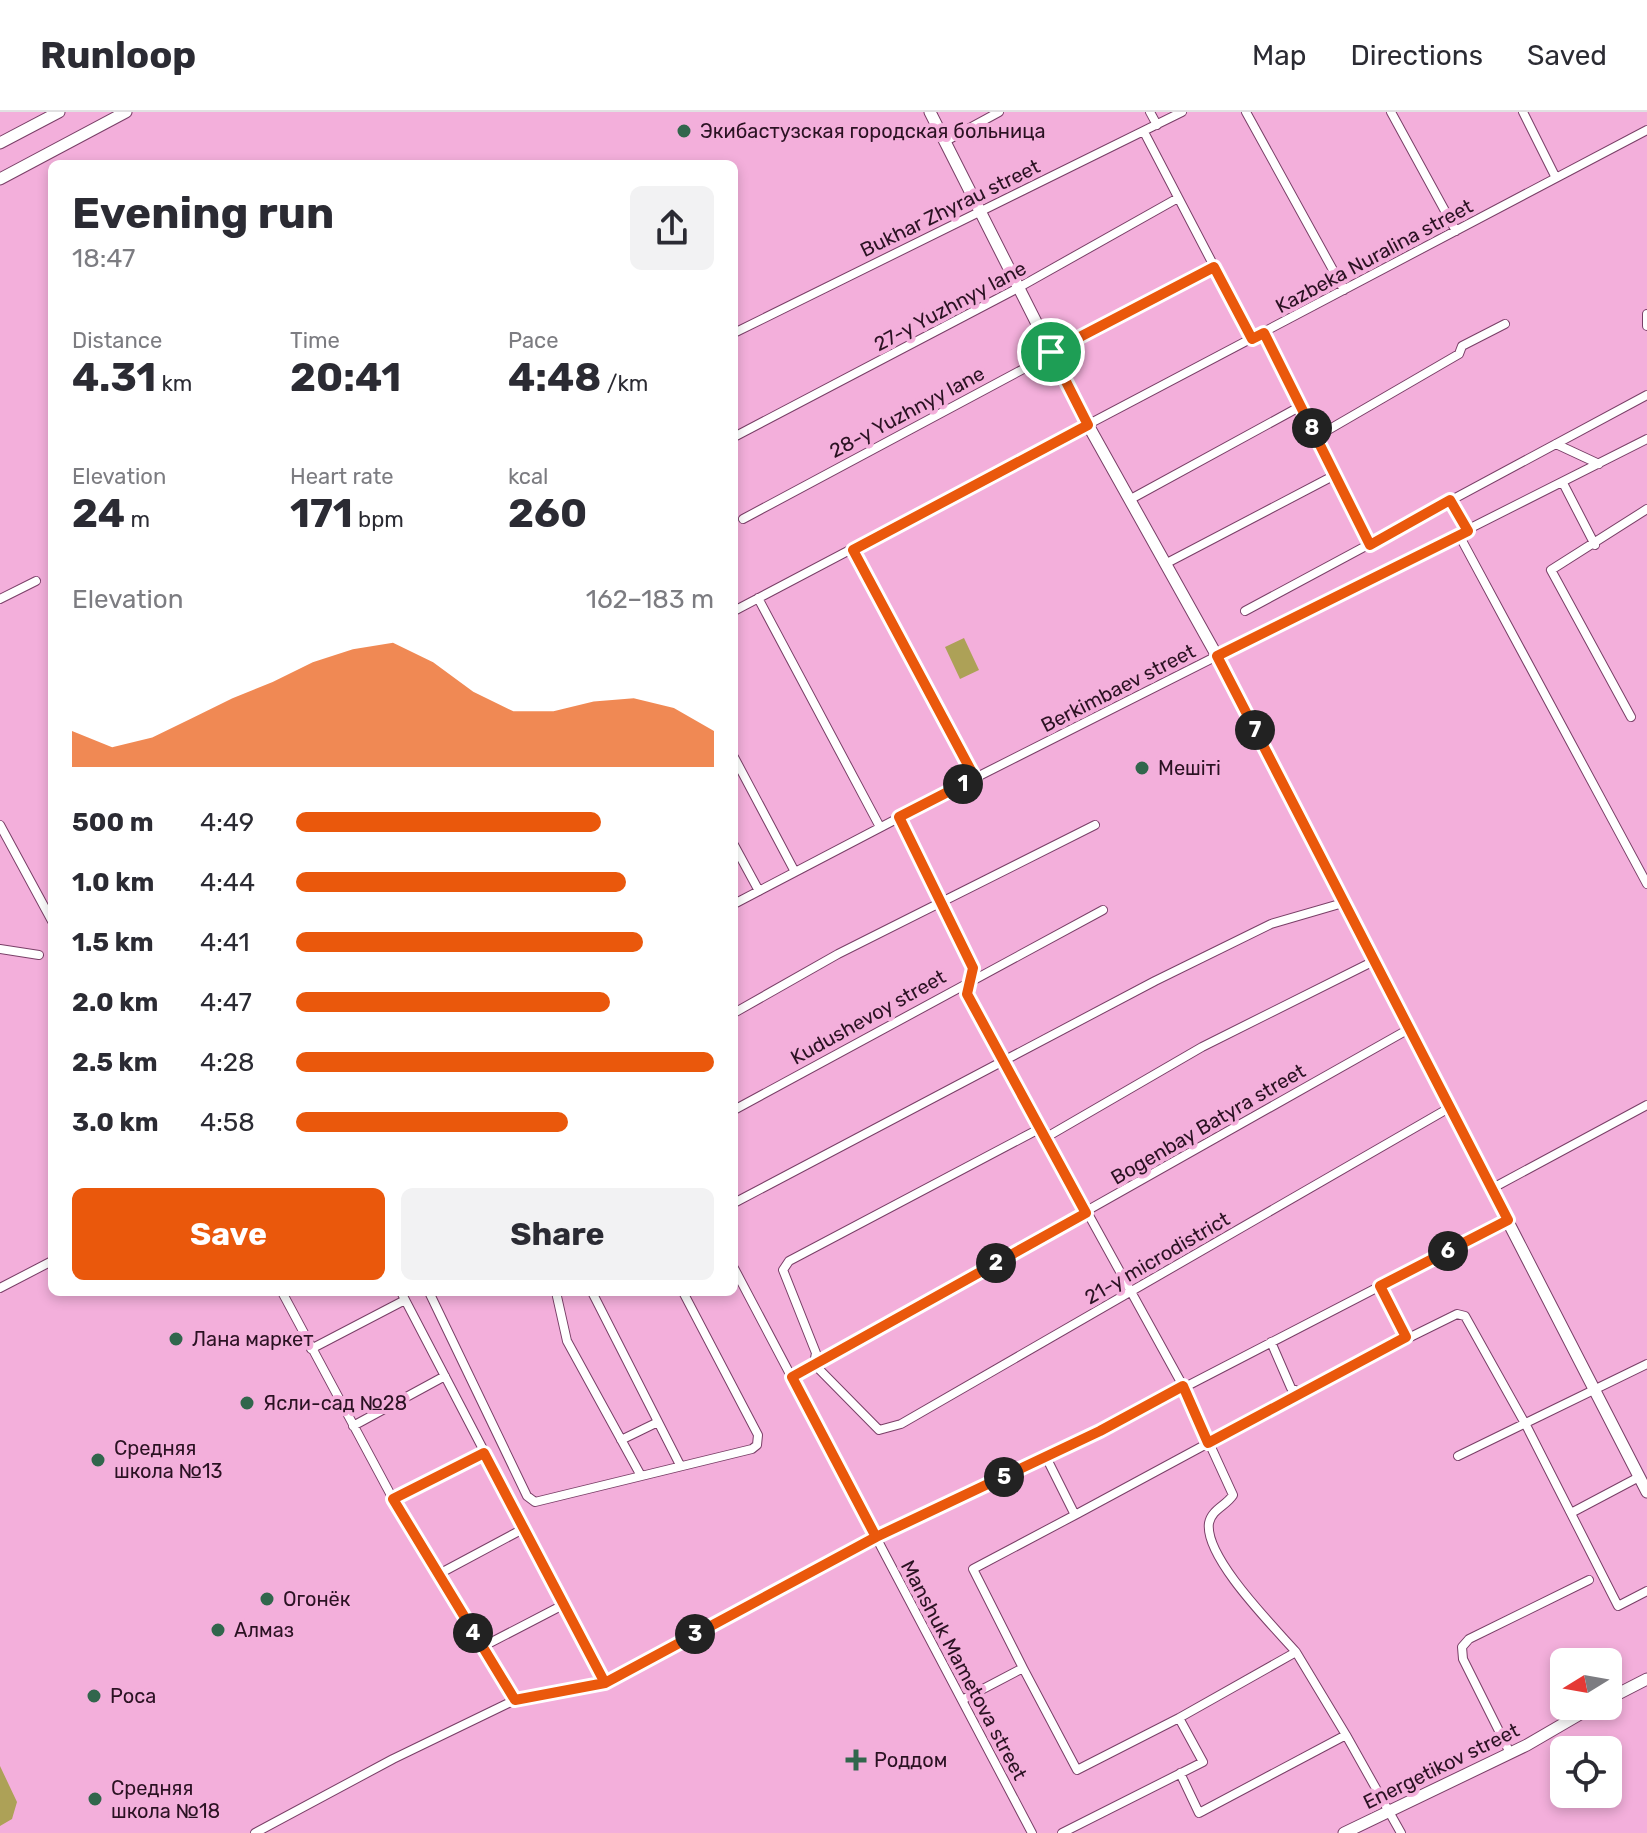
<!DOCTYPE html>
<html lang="en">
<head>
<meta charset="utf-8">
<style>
  body { margin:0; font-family:Rubik,sans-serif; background:#f2f2f3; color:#2b2b33; height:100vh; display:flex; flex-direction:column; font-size:30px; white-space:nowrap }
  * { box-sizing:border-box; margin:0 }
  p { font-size:26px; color:#7c7c81 }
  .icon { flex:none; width:44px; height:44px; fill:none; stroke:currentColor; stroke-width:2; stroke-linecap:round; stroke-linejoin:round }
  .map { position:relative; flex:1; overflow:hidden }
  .details { position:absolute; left:48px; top:48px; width:690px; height:1136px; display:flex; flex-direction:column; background:#fff; border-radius:12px; box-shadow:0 4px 12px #0003 }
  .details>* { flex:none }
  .needle { width:52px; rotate:259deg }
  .buttons { position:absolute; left:1550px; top:1536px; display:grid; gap:16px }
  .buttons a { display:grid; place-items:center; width:72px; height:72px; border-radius:12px; background:#fff; box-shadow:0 4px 12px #0003; font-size:40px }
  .pin { position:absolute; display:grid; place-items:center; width:68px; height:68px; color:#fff; margin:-34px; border:4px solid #fff; border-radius:50%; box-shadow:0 2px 8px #0007 }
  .km { position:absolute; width:40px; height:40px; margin:-20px; border-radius:50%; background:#222; color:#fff; font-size:22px; line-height:40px; text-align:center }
  .round { display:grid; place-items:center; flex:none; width:84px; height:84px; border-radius:12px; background:#f2f2f3 }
  .overview { display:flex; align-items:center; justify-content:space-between; height:136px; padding:0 24px }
  h1 { font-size:44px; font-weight:700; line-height:60px }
  .metrics { display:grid; grid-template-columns:repeat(3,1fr); gap:12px; height:136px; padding:8px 24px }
  .metrics div { display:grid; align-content:center }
  .metrics b { font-size:40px; font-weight:700 }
  .metrics small { font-size:22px; font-weight:400 }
  .metrics p { font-size:22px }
  .chart { height:224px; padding:16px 24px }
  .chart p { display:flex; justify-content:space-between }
  .chart svg { width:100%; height:144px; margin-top:8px; fill:#ea580c; opacity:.7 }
  .action { display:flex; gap:16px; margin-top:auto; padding:16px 24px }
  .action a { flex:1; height:92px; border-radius:12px; background:#ea580c; color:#fff; font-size:32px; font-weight:700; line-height:92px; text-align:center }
  .action a+a { background:#f2f2f3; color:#2b2b33 }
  ul { padding:0 24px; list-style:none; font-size:26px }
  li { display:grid; grid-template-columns:128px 96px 1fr; align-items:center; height:60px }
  li i { height:20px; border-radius:10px; background:#ea580c }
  header { display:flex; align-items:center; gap:48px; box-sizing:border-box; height:112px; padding:0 40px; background:#fff; border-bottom:2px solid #e1e1e2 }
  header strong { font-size:38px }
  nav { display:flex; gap:44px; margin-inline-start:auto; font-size:28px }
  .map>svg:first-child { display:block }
  .green { fill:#ada157 }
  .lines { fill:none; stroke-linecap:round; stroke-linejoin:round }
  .minor-casing { stroke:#793f67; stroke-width:10 }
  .major-casing { stroke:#793f67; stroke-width:13 }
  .minor { stroke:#fff; stroke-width:8 }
  .major { stroke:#fff; stroke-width:11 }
  .route-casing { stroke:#fff; stroke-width:16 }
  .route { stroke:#ea580c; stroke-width:10 }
  .poi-dot { fill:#31664c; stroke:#f3afdb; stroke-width:3 }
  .labels { text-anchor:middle; stroke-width:8; stroke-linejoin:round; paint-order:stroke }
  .poi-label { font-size:20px; fill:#2b1223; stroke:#f3afdb; text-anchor:start }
  .street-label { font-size:20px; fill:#2b1223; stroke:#f3afdb }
</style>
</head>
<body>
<header>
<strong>Runloop</strong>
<nav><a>Map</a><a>Directions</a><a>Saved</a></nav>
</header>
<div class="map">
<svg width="1647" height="1721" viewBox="0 0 1647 1721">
  <rect width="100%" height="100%" fill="#f3afdb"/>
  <path class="green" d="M964 526 979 558 960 567 945 535Z
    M0 1654 17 1690 12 1707 0 1714Z"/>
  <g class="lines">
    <g class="minor-casing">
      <path id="minor" d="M1150 0 1157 13
        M1246 0 1344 178
        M1391 0 1456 119
        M1523 0 1556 66
        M1144 20 1252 227
        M944 30 999 0
        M1647 202V214
        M734 221 1182 0
        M1264 221 1370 433
        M734 325 1018 176 1178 86
        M1316 325 1459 242 1462 234 1505 212
        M1556 332 1599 352
        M1563 371 1595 433
        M1129 388 1301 294
        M1450 388 1468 419
        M743 407 1214 155
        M1459 423 1647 772
        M853 438 975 666
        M1165 452 1335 363
        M758 486 880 715
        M0 487 36 469
        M734 499 1647 18
        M1245 499 1647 283
        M1631 605 1551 458 1647 397
        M734 645 795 760
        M899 705 973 856 967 882 1183 1274 1233 1383C1226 1394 1212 1397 1209 1411 1204 1445 1273 1514 1296 1540
        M0 713 52 809
        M734 733 759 779
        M734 792 975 666 1647 327
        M0 837 39 843
        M734 901 838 842 1095 713
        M734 998 1103 798
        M1039 1017 789 1149 783 1158 816 1241 814 1252 879 1318 901 1312 1449 996
        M1045 1026 1202 935 1374 849
        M1491 1077 1647 993
        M734 1091 1155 869 1271 812 1343 791
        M734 1156 1032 1721
        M1380 1174 1406 1225
        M0 1176 52 1149
        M282 1180 393 1387 515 1588
        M401 1180 605 1571
        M429 1180 527 1384 535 1390 752 1337 757 1333 758 1323 683 1180
        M556 1180 567 1229 640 1362
        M592 1180 680 1353
        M1271 1230 1291 1276 1299 1280 1457 1202 1465 1204 1527 1315 1618 1494 1647 1479
        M311 1237 405 1188
        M792 1265 1409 917
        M353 1314 445 1264
        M621 1328 658 1310
        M1458 1344 1647 1252
        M393 1387 484 1341
        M1571 1401 1639 1365
        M1075 1403 1303 1280
        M437 1463 523 1417
        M482 1535 563 1493
        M1023 1556 973 1457 1075 1403 1046 1345
        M962 1588 1023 1556 1077 1658 1179 1606 1203 1650 1062 1721
        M1179 1606 1296 1540 1346 1623
        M1510 1641 1463 1547 1462 1535 1469 1527 1589 1468
        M1180 1661 1199 1701 1346 1623 1401 1721
        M255 1721 393 1647 515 1588 605 1571 876 1425 1100 1319 1508 1108"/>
    </g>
    <g class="major-casing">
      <path id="major" d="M930 0 1088 313 1217 544 1647 1380
        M0 31 59 0
        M0 67 126 0
        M1608 1587 1647 1567
        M1344 1721 1527 1633 1594 1594"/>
    </g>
    <use href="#minor" class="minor"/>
    <use href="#major" class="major"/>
  </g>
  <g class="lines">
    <g class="route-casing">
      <path id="route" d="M1051 240 1088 313 853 438 975 666 899 705 973 856 967 882 1086 1101 792 1265 876 1425 605 1571 484 1341 393 1387 515 1588 605 1571 876 1425 1100 1319 1183 1274 1208 1331 1406 1225 1380 1174 1508 1108 1217 544 1468 419 1450 388 1370 433 1264 221 1252 227 1214 155 1051 240"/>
    </g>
    <use href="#route" class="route"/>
  </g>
  <g class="poi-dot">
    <circle cx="684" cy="19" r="8"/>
    <circle cx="1142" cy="656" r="8"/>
    <circle cx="176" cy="1227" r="8"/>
    <circle cx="247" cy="1291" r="8"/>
    <circle cx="98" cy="1348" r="8"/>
    <circle cx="267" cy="1487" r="8"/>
    <circle cx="218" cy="1518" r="8"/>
    <circle cx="94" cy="1584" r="8"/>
    <path d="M852 1636h8v8h8v8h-8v8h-8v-8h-8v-8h8z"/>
    <circle cx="95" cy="1687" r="8"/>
  </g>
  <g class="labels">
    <g class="poi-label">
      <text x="700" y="26">Экибастузская городская больница</text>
      <text x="1158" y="663">Мешіті</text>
      <text x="192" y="1234">Лана маркет</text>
      <text x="263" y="1298">Ясли-сад №28</text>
      <text x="114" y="1343">Средняя<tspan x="114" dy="23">школа №13</tspan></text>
      <text x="283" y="1494">Огонёк</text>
      <text x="234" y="1525">Алмаз</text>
      <text x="110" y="1591">Роса</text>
      <text x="874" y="1655">Роддом</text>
      <text x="111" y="1683">Средняя<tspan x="111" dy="23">школа №18</tspan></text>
    </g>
    <g class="street-label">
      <text transform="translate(950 96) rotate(-26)" y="7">Bukhar Zhyrau street</text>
      <text transform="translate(1374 144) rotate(-28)" y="7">Kazbeka Nuralina street</text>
      <text transform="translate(950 194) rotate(-28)" y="7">27-y Yuzhnyy lane</text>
      <text transform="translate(907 300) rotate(-28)" y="7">28-y Yuzhnyy lane</text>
      <text transform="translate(1118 576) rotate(-27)" y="7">Berkimbaev street</text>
      <text transform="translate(868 905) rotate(-29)" y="7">Kudushevoy street</text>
      <text transform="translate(1208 1012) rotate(-30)" y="7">Bogenbay Batyra street</text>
      <text transform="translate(1157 1146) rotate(-30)" y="7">21-y microdistrict</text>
      <text transform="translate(964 1558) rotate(62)" y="7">Manshuk Mametova street</text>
      <text transform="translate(1441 1654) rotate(-26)" y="7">Energetikov street</text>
    </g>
  </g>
</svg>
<div class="buttons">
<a><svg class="needle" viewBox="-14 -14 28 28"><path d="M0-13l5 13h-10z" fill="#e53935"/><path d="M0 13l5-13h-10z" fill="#7c7c81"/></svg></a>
<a><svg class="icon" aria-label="locate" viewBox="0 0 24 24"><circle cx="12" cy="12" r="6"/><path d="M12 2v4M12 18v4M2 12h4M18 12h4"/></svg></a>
</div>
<div class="pin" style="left:1051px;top:240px;background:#1e9e55"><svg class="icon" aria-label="arrive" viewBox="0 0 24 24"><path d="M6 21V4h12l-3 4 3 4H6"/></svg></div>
<b class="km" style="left:963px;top:672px">1</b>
<b class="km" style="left:996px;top:1151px">2</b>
<b class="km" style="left:695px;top:1522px">3</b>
<b class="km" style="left:473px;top:1521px">4</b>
<b class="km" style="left:1004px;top:1365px">5</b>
<b class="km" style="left:1448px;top:1139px">6</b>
<b class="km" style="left:1255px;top:618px">7</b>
<b class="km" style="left:1312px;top:316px">8</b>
<section class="details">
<div class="overview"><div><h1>Evening run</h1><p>18:47</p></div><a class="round"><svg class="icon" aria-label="share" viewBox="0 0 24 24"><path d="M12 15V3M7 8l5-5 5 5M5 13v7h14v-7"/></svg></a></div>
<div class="metrics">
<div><p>Distance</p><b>4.31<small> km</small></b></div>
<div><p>Time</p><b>20:41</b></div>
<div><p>Pace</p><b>4:48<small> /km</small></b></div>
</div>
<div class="metrics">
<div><p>Elevation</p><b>24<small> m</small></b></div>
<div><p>Heart rate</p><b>171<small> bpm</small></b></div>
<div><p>kcal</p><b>260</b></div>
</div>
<div class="chart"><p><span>Elevation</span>162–183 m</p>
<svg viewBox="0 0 160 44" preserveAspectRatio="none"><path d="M0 44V33L10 38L20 35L30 29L40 23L50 18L60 12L70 8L80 6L90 12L100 21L110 27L120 27L130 24L140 23L150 26L160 33V44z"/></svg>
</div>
<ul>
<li><b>500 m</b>4:49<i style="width:73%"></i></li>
<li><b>1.0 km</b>4:44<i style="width:79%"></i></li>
<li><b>1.5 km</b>4:41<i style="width:83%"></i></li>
<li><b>2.0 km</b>4:47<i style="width:75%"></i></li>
<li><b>2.5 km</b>4:28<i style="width:100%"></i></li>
<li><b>3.0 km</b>4:58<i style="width:65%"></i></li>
</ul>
<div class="action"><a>Save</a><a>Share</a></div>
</section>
</div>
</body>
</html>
